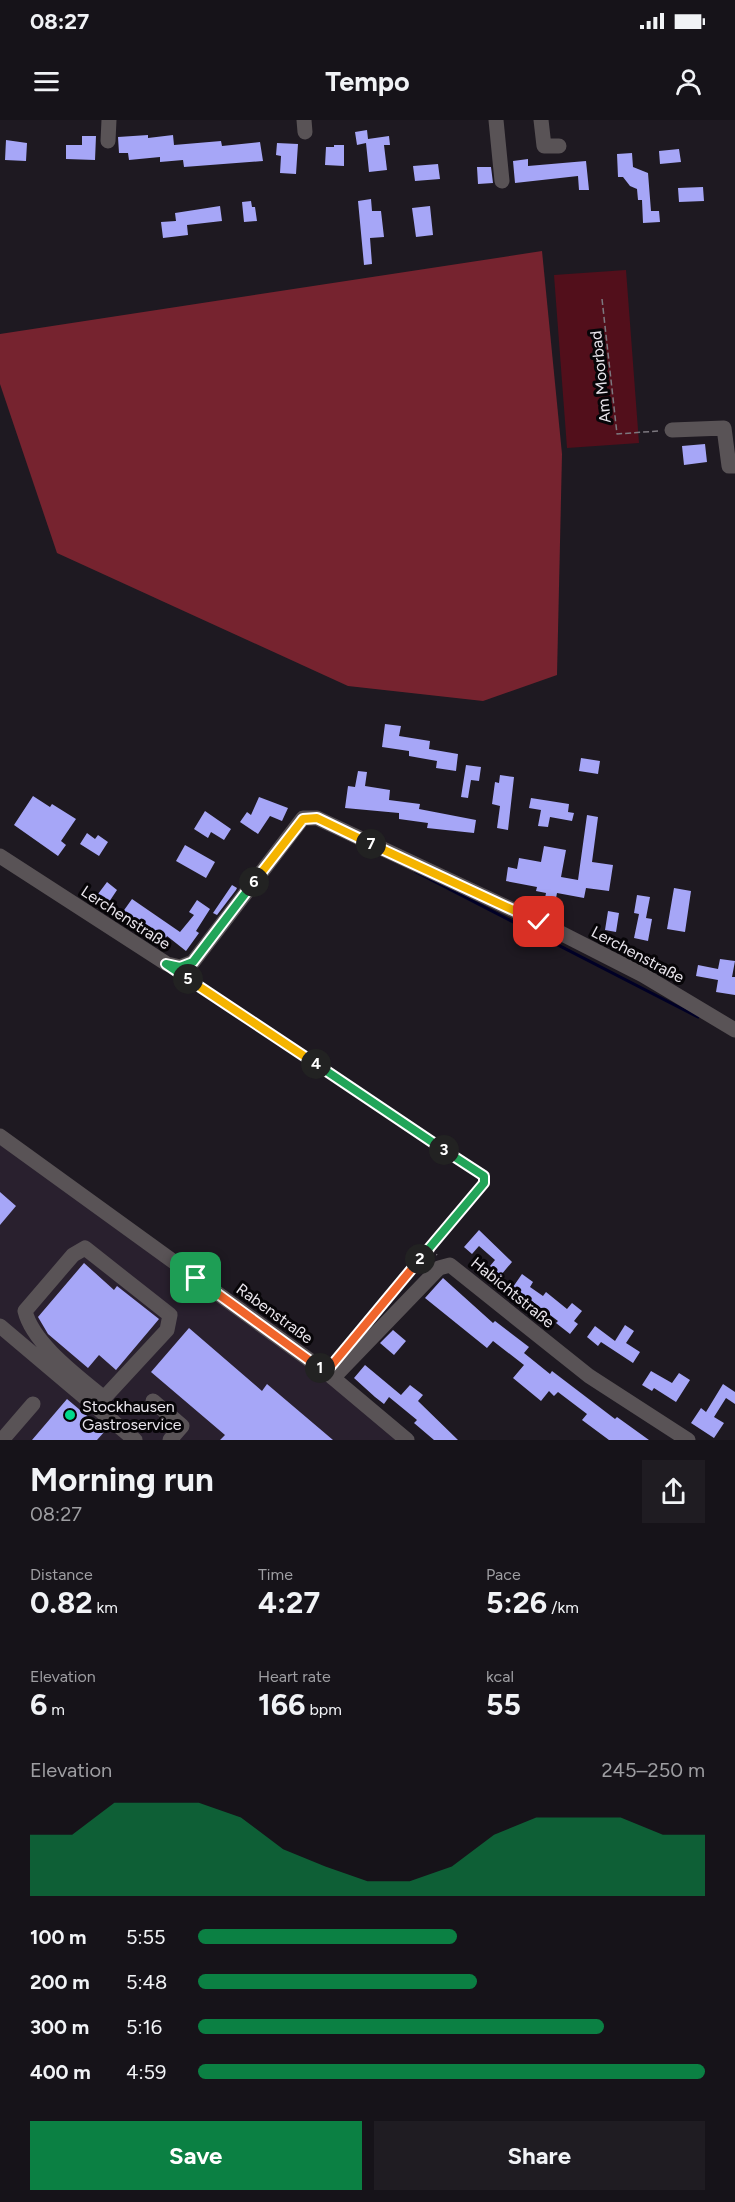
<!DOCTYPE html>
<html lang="en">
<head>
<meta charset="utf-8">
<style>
  body { margin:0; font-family:Figtree,sans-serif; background:#1f1c22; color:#f1f3f6; height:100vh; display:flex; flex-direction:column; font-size:22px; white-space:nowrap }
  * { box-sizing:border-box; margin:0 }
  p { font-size:20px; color:#9e9ea2 }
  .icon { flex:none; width:33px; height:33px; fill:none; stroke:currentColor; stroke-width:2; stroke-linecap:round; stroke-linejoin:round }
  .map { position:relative; height:1320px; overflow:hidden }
  .sheet { display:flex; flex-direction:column; background:#161319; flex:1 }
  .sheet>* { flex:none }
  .pin { position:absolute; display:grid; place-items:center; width:51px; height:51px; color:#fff; margin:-26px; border-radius:12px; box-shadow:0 3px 9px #0006 }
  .km { position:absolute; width:30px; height:30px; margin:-15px; border-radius:50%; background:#222; color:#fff; font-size:16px; line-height:30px; text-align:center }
  .round { display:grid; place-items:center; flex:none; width:63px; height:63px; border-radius:0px; background:#1f1c22 }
  .head { display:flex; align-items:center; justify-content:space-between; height:102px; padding:0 30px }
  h1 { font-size:33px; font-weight:700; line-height:45px }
  .stats { display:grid; grid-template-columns:repeat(3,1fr); gap:9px; height:102px; padding:6px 30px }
  .stats div { display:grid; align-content:center }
  .stats b { font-size:30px; font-weight:700 }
  .stats small { font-size:16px; font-weight:400 }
  .stats p { font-size:16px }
  .chart { height:168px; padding:12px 30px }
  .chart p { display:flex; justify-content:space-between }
  .chart svg { width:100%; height:108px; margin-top:6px; fill:#0b8043; opacity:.7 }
  .action { display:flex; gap:12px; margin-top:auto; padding:12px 30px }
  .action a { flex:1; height:69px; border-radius:0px; background:#0b8043; color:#fff; font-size:24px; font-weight:700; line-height:69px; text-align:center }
  .action a+a { background:#1f1c22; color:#f1f3f6 }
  ul { padding:0 30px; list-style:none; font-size:20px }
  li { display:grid; grid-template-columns:96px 72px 1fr; align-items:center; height:45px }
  li i { height:15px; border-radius:8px; background:#0b8043 }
  .status { display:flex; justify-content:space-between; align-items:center; height:42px; padding:0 30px; background:#161319; direction:ltr }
  .status svg { height:16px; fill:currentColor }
  header { display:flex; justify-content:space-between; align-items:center; height:78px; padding:0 30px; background:#161319; font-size:27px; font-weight:700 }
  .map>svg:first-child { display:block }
  .built { fill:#29202e }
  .green { fill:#520f1b }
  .forest { fill:#76232f }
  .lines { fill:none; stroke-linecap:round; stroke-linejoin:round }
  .stream { stroke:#000026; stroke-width:3 }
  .building { fill:#a6a6f7 }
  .path { stroke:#7c787f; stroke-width:1.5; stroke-dasharray:6 3; stroke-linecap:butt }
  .minor { stroke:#595356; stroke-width:15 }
  .split-1-casing { stroke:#fff; stroke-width:12 }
  .split-2-casing { stroke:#fff; stroke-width:12 }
  .split-3-casing { stroke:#fff; stroke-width:12 }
  .split-4-casing { stroke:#fff; stroke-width:12 }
  .split-5-casing { stroke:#fff; stroke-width:12 }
  .split-6-casing { stroke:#fff; stroke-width:12 }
  .split-7-casing { stroke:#fff; stroke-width:12 }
  .split-8-casing { stroke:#fff; stroke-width:12 }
  .split-1 { stroke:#f0652b; stroke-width:8 }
  .split-2 { stroke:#f0652b; stroke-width:8 }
  .split-3 { stroke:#22a559; stroke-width:8 }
  .split-4 { stroke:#22a559; stroke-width:8 }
  .split-5 { stroke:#f5b400; stroke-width:8 }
  .split-6 { stroke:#22a559; stroke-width:8 }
  .split-7 { stroke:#f5b400; stroke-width:8 }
  .split-8 { stroke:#f5b400; stroke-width:8 }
  .poi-dot { fill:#00d98c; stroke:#070508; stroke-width:2 }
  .labels { text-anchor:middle; stroke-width:6; stroke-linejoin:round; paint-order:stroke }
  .street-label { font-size:16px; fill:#e9e5ec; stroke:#070508 }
  .poi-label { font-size:16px; fill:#e9e5ec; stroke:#070508; text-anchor:start }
</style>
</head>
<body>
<div class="status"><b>08:27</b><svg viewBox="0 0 49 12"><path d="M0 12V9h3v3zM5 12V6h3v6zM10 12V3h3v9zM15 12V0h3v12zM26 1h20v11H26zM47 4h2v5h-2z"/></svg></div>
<header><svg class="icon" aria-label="menu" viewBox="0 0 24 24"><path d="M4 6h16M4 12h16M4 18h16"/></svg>Tempo<svg class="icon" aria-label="person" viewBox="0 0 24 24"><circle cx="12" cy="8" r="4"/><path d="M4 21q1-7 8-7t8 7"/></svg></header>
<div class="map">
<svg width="735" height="1320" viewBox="0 0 735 1320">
  <rect width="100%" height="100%" fill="#1e1921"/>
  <path class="built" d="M0 1021 332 1260 403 1320H0Z"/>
  <path class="green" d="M626 150 639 323 567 328 554 155Z"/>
  <path class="forest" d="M542 131 562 334 557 555 483 581 348 566 57 433 0 264V214Z"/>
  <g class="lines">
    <path class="stream" d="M416 752 698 897"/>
  </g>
  <path class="building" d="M367 10 368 19 389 16 390 25H384L387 50 369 52 366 23 357 25 355 12Z
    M148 15V18L173 15 174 25 221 21 222 26 260 22 263 41 184 47 183 40 160 42V37L129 40 128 33H119L118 17Z
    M82 16H96L95 40 66 39V25H82Z
    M6 20 27 23 26 41 5 40Z
    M277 23 298 24 296 54 280 53 281 36 276 35Z
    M334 25H344V46L325 45 326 27H334Z
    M679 29 681 42 660 44 659 31Z
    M632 33 633 47 648 53 651 91H659L660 102 643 103 642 80H638L637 69 630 66 623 57H618L617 34Z
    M528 39V46L586 41 589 70H579L578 56 515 63 513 41Z
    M438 44 440 59 415 61 413 46Z
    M477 47H491L493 63 478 64Z
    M703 67 704 81 679 82 678 68Z
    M371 79 372 91H381L384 117 370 118 372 144 364 145 358 81Z
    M251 81 252 87H255L257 101 244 102 242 82Z
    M220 86 222 101 187 105 188 115 163 118 161 102 176 101 175 93Z
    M430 86 433 115 416 117 412 88Z
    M705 324 707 342 684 345 682 326Z
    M385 604 401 606 399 616 430 621 429 629 458 634 456 651 436 648 437 641 409 636V631L382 627Z
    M581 638 600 641 598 654 579 651Z
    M466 645 481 647 479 661 471 660 468 678 461 677Z
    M358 651 367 652 365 666 390 670 389 680 420 684 419 689 476 700 474 713 427 708 428 703 399 699V693L345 688 348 666 355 667Z
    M500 655 514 657 508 710 497 708 500 686 492 684 495 662 499 663Z
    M33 676 50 687 52 684 76 699 61 721 66 725 58 736 14 705Z
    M259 677 288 688 282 701 270 696 258 714 240 702 247 692 251 695Z
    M531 678 569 684 568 692 574 693 572 701 550 697 548 707 538 706 541 690 529 688Z
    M205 691 231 709 224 720 211 712 208 718 194 709Z
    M587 695 598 697 592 742 613 745 609 771 586 768 584 778 557 773 552 798 542 793 546 773 536 771 537 767 506 761 508 747 517 749 519 738 541 742 544 726 566 730 561 757 578 760Z
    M87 713 95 719 98 715 108 722 99 736 80 724Z
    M185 725 215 742 206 758 176 741Z
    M107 762 117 770 109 782 98 774Z
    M232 765 237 768 236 770 217 795 213 793Z
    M674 768 691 771 685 812 667 809Z
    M637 775 650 777 646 798 652 799 648 821 634 818 639 794 634 793Z
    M132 779 180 812 194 795 189 792 197 780 210 789 196 811 199 813 186 831 167 816 165 820 136 799 134 801 122 793Z
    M608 791 619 793 616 812 605 810Z
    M720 839 735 841 732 857H735V875L716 872 718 860 696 856 698 845 718 849Z
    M0 1072 16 1086 0 1105Z
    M479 1110 512 1142 501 1155 490 1146 495 1140 479 1126 472 1134 464 1127Z
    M84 1143 114 1170 117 1166 159 1199 116 1250 99 1235 88 1248 48 1214 38 1197Z
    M522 1154 533 1162 530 1167 543 1176 546 1172 567 1189 572 1183 582 1191 574 1201 578 1204 570 1214 556 1203 558 1201 513 1167Z
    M443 1158 493 1203 495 1201 529 1227 524 1233 550 1254 552 1251 615 1299 617 1297 649 1320H609L582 1300 587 1294 558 1272 554 1276 549 1271 541 1281 513 1258 524 1245 493 1221 487 1228 425 1178Z
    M625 1205 634 1211 626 1223 640 1232 633 1243 601 1222 598 1226 587 1217 595 1206 615 1221Z
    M189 1208 262 1271 267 1264 333 1320H220L225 1315 151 1252Z
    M393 1210 406 1221 394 1235 380 1223Z
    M365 1245 401 1275 410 1265 423 1275 418 1281 458 1320H434L414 1303 417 1300 389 1277 384 1284 375 1277 354 1258Z
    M651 1251 672 1263 679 1253 690 1260 676 1282 654 1268 652 1271 642 1265Z
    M723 1264 735 1272V1284L726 1278 714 1297 724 1303 714 1318 691 1303 701 1288 706 1292Z
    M67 1279 105 1311 97 1320H32Z"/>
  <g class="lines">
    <path class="path" d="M602 179 617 314 658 311
      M187 858 484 1056V1063L367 1203
      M430 1128 437 1135"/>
    <path class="minor" d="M304 0 305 12
      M496 0 502 61
      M541 0 544 26H559
      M108 21 109 0
      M672 310 724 308 729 346H735
      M0 736 167 844 180 847 193 842 303 698H317L539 802 643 855 735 910
      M0 1016 326 1252 407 1320
      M0 1206 135 1320
      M333 1258 439 1148 450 1145 589 1256 688 1320
      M153 1281 182 1306 170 1320
      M96 1287 104 1278 167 1210 170 1195 85 1128 73 1135 25 1191C33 1224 79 1257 104 1278
      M2 1320 33 1284"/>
  </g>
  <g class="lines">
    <g class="split-1-casing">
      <path id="split-1" d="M196 1158 320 1248"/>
    </g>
    <g class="split-2-casing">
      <path id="split-2" d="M320 1248 326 1252 420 1139"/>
    </g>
    <g class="split-3-casing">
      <path id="split-3" d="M420 1139 484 1063V1056L444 1030"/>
    </g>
    <g class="split-4-casing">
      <path id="split-4" d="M316 944 444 1030"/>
    </g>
    <g class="split-5-casing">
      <path id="split-5" d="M188 859 316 944"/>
    </g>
    <g class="split-6-casing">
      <path id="split-6" d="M188 859 166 844 180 847 193 842 254 762"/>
    </g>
    <g class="split-7-casing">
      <path id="split-7" d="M254 762 303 699 317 698 371 724"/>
    </g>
    <g class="split-8-casing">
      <path id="split-8" d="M371 724 539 802"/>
    </g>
    <use href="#split-1" class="split-1"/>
    <use href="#split-2" class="split-2"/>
    <use href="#split-3" class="split-3"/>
    <use href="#split-4" class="split-4"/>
    <use href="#split-5" class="split-5"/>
    <use href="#split-6" class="split-6"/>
    <use href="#split-7" class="split-7"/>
    <use href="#split-8" class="split-8"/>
  </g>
  <circle class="poi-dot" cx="70" cy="1295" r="6"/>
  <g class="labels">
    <g class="street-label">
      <text transform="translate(600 257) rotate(-96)" y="6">Am Moorbad</text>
      <text transform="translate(126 797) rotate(33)" y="6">Lerchenstraße</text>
      <text transform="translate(638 834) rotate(28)" y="6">Lerchenstraße</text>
      <text transform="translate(513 1172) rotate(39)" y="6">Habichtstraße</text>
      <text transform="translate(275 1193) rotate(36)" y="6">Rabenstraße</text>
    </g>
    <g class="poi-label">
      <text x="82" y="1292">Stockhausen<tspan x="82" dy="18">Gastroservice</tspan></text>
    </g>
  </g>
</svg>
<div class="pin" style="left:196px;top:1158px;background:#1e9e55"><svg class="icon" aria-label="arrive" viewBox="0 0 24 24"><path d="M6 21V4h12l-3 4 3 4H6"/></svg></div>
<div class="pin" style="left:539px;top:802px;background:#d93025"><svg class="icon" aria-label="check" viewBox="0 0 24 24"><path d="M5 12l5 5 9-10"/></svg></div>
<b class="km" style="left:320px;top:1248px">1</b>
<b class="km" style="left:420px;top:1139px">2</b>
<b class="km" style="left:444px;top:1030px">3</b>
<b class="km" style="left:316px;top:944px">4</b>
<b class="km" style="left:188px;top:859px">5</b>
<b class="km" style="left:254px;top:762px">6</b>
<b class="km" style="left:371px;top:724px">7</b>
</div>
<section class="sheet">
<div class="head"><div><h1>Morning run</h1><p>08:27</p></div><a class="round"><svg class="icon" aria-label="share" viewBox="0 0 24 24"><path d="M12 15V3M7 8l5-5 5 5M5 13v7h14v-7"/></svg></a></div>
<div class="stats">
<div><p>Distance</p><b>0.82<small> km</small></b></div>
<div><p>Time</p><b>4:27</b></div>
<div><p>Pace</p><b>5:26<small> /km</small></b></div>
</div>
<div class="stats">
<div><p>Elevation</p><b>6<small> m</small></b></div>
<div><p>Heart rate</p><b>166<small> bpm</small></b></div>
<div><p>kcal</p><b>55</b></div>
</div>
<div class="chart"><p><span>Elevation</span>245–250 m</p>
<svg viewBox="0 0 160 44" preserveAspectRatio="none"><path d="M0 44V19L10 19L20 6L30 6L40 6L50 12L60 25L70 32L80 38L90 38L100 32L110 19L120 12L130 12L140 12L150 19L160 19V44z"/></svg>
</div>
<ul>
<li><b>100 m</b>5:55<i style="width:51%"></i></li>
<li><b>200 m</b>5:48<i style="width:55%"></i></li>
<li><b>300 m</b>5:16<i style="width:80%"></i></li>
<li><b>400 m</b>4:59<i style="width:100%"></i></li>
</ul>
<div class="action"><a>Save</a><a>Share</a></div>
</section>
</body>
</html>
